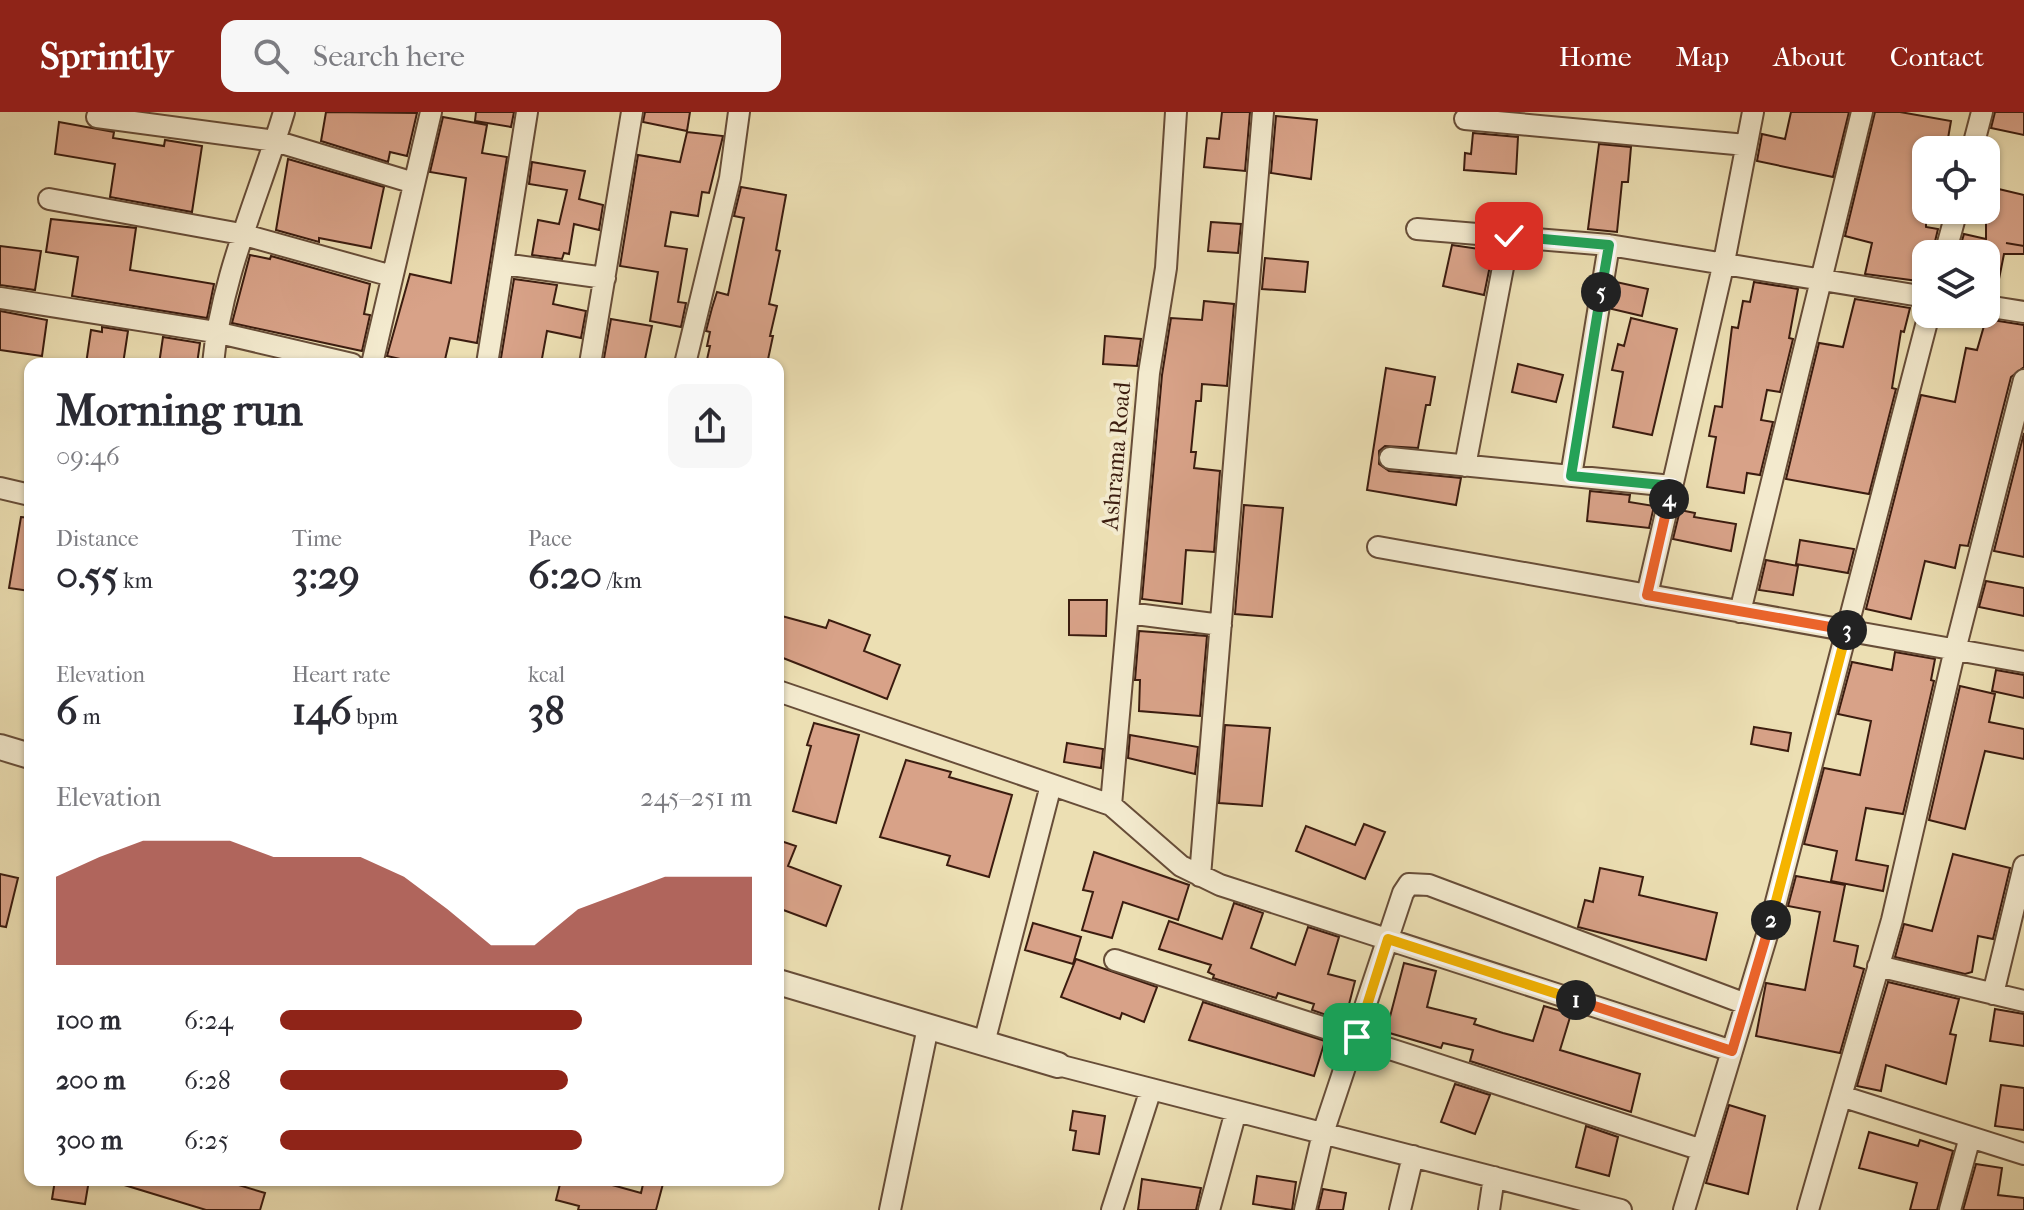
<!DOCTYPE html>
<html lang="en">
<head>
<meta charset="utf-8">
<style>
  body { margin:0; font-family:"IM FELL French Canon",serif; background:#f7f7f7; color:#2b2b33; height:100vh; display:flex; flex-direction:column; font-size:30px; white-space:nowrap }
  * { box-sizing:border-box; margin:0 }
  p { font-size:26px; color:#7c7c81 }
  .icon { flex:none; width:44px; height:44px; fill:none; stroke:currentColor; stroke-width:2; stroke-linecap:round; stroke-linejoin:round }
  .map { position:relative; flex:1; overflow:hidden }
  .panel { position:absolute; left:24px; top:246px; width:760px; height:828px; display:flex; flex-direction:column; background:#fff; border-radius:16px; box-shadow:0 2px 6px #0004 }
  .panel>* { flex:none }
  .controls { position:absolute; left:1912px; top:24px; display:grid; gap:16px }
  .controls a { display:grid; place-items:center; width:88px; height:88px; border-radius:16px; background:#fff; box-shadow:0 2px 6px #0004; font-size:40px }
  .pin { position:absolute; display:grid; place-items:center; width:68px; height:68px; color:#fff; margin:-34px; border-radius:16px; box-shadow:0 4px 12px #0006 }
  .km { position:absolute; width:40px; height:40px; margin:-20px; border-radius:50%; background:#222; color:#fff; font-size:22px; line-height:40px; text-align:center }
  .round { display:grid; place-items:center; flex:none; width:84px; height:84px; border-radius:16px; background:#f7f7f7 }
  .head { display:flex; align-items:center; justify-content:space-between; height:136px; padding:0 32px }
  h1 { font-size:44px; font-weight:700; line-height:60px }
  .metrics { display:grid; grid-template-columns:repeat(3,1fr); gap:12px; height:136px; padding:8px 32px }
  .metrics div { display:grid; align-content:center }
  .metrics b { font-size:40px; font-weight:700 }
  .metrics small { font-size:22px; font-weight:400 }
  .metrics p { font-size:22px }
  .chart { height:224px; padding:16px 32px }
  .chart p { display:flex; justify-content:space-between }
  .chart svg { width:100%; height:144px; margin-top:8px; fill:#8f2418; opacity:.7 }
  ul { padding:0 32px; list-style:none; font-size:26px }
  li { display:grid; grid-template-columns:128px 96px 1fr; align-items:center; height:60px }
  li i { height:20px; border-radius:10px; background:#8f2418 }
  header { display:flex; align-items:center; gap:48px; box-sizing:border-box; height:112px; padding:0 40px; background:#8f2418; color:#fff }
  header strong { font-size:38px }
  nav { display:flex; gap:44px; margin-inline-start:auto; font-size:28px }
  .search { width:560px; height:72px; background:#f7f7f7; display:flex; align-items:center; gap:20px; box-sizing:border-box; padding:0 28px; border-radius:16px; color:#7c7c81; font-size:30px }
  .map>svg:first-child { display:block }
  .building { fill:#d8a288; stroke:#3b1c0f; stroke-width:2 }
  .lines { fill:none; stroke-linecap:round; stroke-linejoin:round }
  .minor-casing { stroke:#674d38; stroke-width:24 }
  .tertiary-casing { stroke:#674d38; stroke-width:28 }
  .minor { stroke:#f3eace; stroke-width:20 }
  .tertiary { stroke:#f3eace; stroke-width:24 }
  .split-1-casing { stroke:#fff; stroke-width:16 }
  .split-2-casing { stroke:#fff; stroke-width:16 }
  .split-3-casing { stroke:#fff; stroke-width:16 }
  .split-4-casing { stroke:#fff; stroke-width:16 }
  .split-5-casing { stroke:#fff; stroke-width:16 }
  .split-6-casing { stroke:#fff; stroke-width:16 }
  .split-1 { stroke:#f5b400; stroke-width:10 }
  .split-2 { stroke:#f0652b; stroke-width:10 }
  .split-3 { stroke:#f5b400; stroke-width:10 }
  .split-4 { stroke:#f0652b; stroke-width:10 }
  .split-5 { stroke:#22a559; stroke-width:10 }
  .split-6 { stroke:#22a559; stroke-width:10 }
  .labels { text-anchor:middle; stroke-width:8; stroke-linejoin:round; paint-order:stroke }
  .street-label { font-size:24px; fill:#3b1c0f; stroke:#f3eace }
</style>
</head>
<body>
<header>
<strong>Sprintly</strong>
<div class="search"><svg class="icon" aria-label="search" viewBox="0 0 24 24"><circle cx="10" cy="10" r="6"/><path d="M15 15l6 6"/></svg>Search here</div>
<nav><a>Home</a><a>Map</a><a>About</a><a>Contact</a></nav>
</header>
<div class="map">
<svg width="2024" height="1098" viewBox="0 0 2024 1098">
  <rect width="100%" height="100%" fill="#ecdfb3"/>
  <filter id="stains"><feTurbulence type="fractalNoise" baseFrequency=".0025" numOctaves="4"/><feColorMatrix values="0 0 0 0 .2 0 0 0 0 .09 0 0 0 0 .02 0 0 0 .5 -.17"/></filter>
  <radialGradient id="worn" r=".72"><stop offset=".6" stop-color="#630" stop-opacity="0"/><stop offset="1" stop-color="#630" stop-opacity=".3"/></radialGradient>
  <path class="building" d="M326 0 417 1 407 44 390 40 388 50 321 29Z
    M476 0H514L511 15 475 9Z
    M645 0H690L687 19 643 10Z
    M1222 0H1250L1245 59 1204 55 1207 26 1219 27Z
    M1791 0H1849L1833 65 1757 49 1762 22 1785 27Z
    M1875 0H1900L1951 9 1946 38 1926 35V115L1938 117 1932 142H1926V170L1865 162 1872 131 1845 124Z
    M1995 0H2024V23L1991 16Z
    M1276 4 1317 8 1311 67 1271 61Z
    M443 5 487 13 482 41 507 45 477 231 450 226 444 252H422L387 244 410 162 451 171 466 66 430 60Z
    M59 10 114 20 113 26 164 34 165 28 202 34 192 100 110 85 115 52 55 42Z
    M687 20 723 24 709 81 702 80 698 104 671 100 665 134 687 137 678 190 686 191 681 215 650 209 658 160 620 154 638 43 680 50Z
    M1473 21 1518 25 1516 62 1464 58 1465 41 1471 42Z
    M1599 32 1631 35 1628 70H1622L1617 120 1588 117Z
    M288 47 384 75 371 136 319 126V130L276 118Z
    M532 50 585 59 579 87 603 93 599 118 574 112 569 142 564 141 562 147 532 143 538 108 559 112 567 78 529 72Z
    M1986 74 2024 83V134L2006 131 2024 134V142H2004L1996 182 1986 181V142H1958L1964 122 1986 127Z
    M741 75 786 83 776 138 780 139 769 192 777 194 770 224H773L767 252H706L710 234H707L710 220 706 219 712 196 717 180 728 183 744 106 734 104Z
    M51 107 136 116 130 158 214 172 207 206 72 184 78 145 46 140Z
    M1211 110 1241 112 1238 141 1208 139Z
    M1452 133 1493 139 1484 183 1443 174Z
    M0 134 41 139 35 178 0 173Z
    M250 143 270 147 271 144 370 172 364 202 370 203 362 239 232 211Z
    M1265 146 1308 150 1305 180 1262 177Z
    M514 167 557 173 553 192 586 199 581 226 547 219 541 252H500Z
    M1616 170 1648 177 1642 204 1612 197Z
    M1754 170 1798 177 1789 226 1793 227 1780 280 1767 278 1761 308 1773 310 1760 363 1747 361 1744 381 1707 375 1716 325 1709 324 1715 294 1722 295 1732 215 1738 216 1743 189 1750 190Z
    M1855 187 1910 196 1904 220 1901 219 1892 276 1896 277 1869 382 1786 367 1819 231 1843 235Z
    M1204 189 1234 192 1227 274 1202 272 1201 289H1196L1191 340H1196L1194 356 1220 359 1214 440 1186 438 1182 492 1142 487 1162 263 1171 206 1202 208Z
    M0 199 47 208 42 244 0 238Z
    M1631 206 1677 217 1652 323 1613 315 1623 260 1612 258 1618 232 1624 234Z
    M611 207 652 214 644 252H603Z
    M1986 207 2024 213V255L2011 265 1968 434 1960 433 1955 456 1925 449 1911 507 1866 497 1921 283 1955 290 1966 236 1977 238Z
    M102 215 128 219 123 252H86L91 218 102 220Z
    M1105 224 1141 227 1137 254 1103 252Z
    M163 225 200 231 197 252H159Z
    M1518 252 1563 263 1556 290 1512 280Z
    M1386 256 1435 265 1430 293H1426L1418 336 1385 334 1379 339V352L1389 359 1461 366 1456 393 1367 378Z
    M2024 321V445L1994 439Z
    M1590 379 1630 383 1629 390 1654 394 1649 416 1587 409Z
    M1244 393 1283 396 1272 505 1235 502Z
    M1680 398 1695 401 1694 405 1736 412 1731 439 1673 427Z
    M21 405 30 406V479L9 476Z
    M1800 428 1854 437 1848 461 1796 452Z
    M1766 448 1798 454 1793 483 1759 478Z
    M1986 469 2024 476V504L1979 495Z
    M1069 488H1107L1106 524 1069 523Z
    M778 503 826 516 829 508 870 523 864 539 900 553 887 587 778 544Z
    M1139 519 1207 524 1200 604 1139 599 1140 568H1135Z
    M1895 540 1935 547 1931 568 1934 569 1903 702 1866 696 1856 748 1888 754 1883 779 1831 769 1837 739 1804 732 1824 656 1860 663 1871 609 1838 602 1852 550 1892 558Z
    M1996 558 2024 563V586L1992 579Z
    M1960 574 1995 582 1989 610 2024 617V647L1985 639 1965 717 1929 708Z
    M814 611 859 623 836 711 793 699 811 634 807 633Z
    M1225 613 1270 616 1262 694 1219 691Z
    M1754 615 1791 621 1788 639 1751 632Z
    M1130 623 1198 635 1195 662 1128 646Z
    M1067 631 1103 637 1101 656 1064 650Z
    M906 648 951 660 949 665 1012 683 989 765 947 753 950 744 880 725Z
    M1364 712 1385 720 1365 767 1296 739 1306 714 1355 733Z
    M778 728 796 734 788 754 841 774 826 814 778 796Z
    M1094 740 1189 773 1178 808 1123 790 1112 826 1082 818 1093 780 1083 778Z
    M1953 742 2010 756 1993 827 1978 824 1972 860 1965 862 1895 845 1904 812 1932 819Z
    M1600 756 1643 765 1639 783 1717 801 1706 848 1578 815 1585 788 1593 790Z
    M0 762 18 766 6 815 0 814Z
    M1796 764 1845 773 1834 829 1858 834 1854 854 1864 857 1840 941 1756 924 1766 871 1805 878 1820 800 1788 794Z
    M1234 791 1263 801 1251 836 1295 853 1308 815 1339 825 1328 862 1355 869 1346 904 1333 901 1332 905 1312 898 1314 892 1278 881 1276 886 1213 866 1214 863 1208 860 1211 853 1159 837 1169 809 1222 827Z
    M1033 811 1081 825 1073 852 1025 838Z
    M1076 847 1157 875 1144 910 1122 901 1120 907 1061 885Z
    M1404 851 1436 859 1427 895 1476 907 1474 912 1503 921 1533 929 1544 894 1571 902 1560 938 1640 962 1631 1000 1470 949 1473 938 1443 931 1441 936 1386 920Z
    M1888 870 1959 887 1950 922 1956 923 1946 972 1886 953 1881 979 1857 974Z
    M1203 890 1325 929 1314 964 1189 928Z
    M1995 897 2024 902V934L1990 929Z
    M1455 972 1490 983 1475 1022 1441 1010Z
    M2001 973 2024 976V1018L1995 1014Z
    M1729 993 1765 1004 1748 1082 1706 1071Z
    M1073 999 1105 1004 1099 1042 1073 1038 1076 1019 1070 1018Z
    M1586 1014 1618 1025 1609 1064 1576 1055Z
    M1869 1020 1918 1034 1920 1028 1953 1039 1937 1098H1910L1917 1071 1859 1056Z
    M1976 1052 2002 1056 1998 1083 2024 1086V1098H1963Z
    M1257 1064 1296 1070 1292 1098 1253 1092Z
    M1142 1067 1201 1076 1196 1098H1138Z
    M55 1068H89L85 1092 52 1087Z
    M122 1068H222L265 1081 260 1098H206L121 1072Z
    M561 1068H594L641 1081 644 1068H664L656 1098H578L579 1094 556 1088Z
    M1323 1077 1346 1081 1343 1098H1318Z"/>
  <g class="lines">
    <g class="minor-casing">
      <path id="minor" d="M97 5 275 29 414 71
        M1465 7 1746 33
        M1972 38 1982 0
        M49 87 241 122 392 164
        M1417 117 1609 133 1926 185
        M1945 142 1957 98
        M503 152 605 166
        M0 186 215 220 352 252
        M1986 194 2024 200
        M213 252C221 164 259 84 284 0
        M372 252 431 0
        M487 252 527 0
        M590 252 632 0
        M685 252 730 66 739 0
        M1390 346 1672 374
        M1465 354 1509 124
        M1571 364 1609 133
        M0 376 30 383
        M1378 435 2024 550
        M1647 483 1724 150 1753 0
        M1740 500 1862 0
        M1128 501 1221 513
        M778 579 1111 693 1181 754 1220 773 1732 939
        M1111 693 1149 261 1166 156 1176 0
        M1200 764 1263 0
        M1115 848 1702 1038
        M1878 854 2024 889
        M1993 882 2024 754
        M984 931 1051 673
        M1058 953 1621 1098
        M1841 984 2024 1042
        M890 1098 928 915
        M1112 1098 1151 977
        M1209 1098 1236 999
        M1305 1098 1323 1021 1403 781 1409 772 1429 773 1746 892
        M1400 1098 1413 1044
        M1489 1098 1494 1065
        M1684 1098 1770 813 1929 202
        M1808 1098 1892 808 1952 550 2024 268
        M1950 1098 1970 1025"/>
    </g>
    <g class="tertiary-casing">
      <path id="tertiary" d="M0 635 30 644
        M778 870 1058 953"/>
    </g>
    <use href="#minor" class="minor"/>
    <use href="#tertiary" class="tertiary"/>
  </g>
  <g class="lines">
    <g class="split-1-casing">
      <path id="split-1" d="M1357 925 1388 827 1576 888"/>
    </g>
    <g class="split-2-casing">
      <path id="split-2" d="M1576 888 1732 939 1771 808"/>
    </g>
    <g class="split-3-casing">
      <path id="split-3" d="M1771 808 1847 518"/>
    </g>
    <g class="split-4-casing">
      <path id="split-4" d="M1669 387 1647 483 1847 518"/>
    </g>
    <g class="split-5-casing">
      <path id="split-5" d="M1601 180 1571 364 1672 374 1669 387"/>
    </g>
    <g class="split-6-casing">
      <path id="split-6" d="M1509 124 1609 133 1601 180"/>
    </g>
    <use href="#split-1" class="split-1"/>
    <use href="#split-2" class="split-2"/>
    <use href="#split-3" class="split-3"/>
    <use href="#split-4" class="split-4"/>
    <use href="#split-5" class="split-5"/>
    <use href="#split-6" class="split-6"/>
  </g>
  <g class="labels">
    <g class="street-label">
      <text transform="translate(1116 344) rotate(-85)" y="8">Ashrama Road</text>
    </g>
  </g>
  <rect width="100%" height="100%" filter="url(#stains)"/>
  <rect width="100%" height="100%" fill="url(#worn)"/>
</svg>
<div class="controls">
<a><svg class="icon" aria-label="locate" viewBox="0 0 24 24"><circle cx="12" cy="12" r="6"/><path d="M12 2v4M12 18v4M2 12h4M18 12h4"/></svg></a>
<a><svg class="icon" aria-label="layers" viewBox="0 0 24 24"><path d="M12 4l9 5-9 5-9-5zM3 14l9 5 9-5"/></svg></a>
</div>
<div class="pin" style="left:1357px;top:925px;background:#1e9e55"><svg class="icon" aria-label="arrive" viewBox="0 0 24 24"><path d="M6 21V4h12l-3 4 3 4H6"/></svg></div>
<div class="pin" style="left:1509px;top:124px;background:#d93025"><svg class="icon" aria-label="check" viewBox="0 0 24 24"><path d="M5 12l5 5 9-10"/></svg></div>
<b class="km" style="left:1576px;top:888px">1</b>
<b class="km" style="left:1771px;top:808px">2</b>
<b class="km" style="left:1847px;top:518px">3</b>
<b class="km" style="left:1669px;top:387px">4</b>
<b class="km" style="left:1601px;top:180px">5</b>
<section class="panel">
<div class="head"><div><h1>Morning run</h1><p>09:46</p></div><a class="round"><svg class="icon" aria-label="share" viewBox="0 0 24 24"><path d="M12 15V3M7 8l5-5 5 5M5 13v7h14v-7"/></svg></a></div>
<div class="metrics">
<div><p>Distance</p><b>0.55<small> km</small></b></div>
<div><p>Time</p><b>3:29</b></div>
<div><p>Pace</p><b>6:20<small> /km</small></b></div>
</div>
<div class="metrics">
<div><p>Elevation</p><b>6<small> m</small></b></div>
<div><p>Heart rate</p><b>146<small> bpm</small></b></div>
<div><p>kcal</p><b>38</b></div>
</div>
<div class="chart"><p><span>Elevation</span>245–251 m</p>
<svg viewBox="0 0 160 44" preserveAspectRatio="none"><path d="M0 44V17L10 11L20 6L30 6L40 6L50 11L60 11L70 11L80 17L90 27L100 38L110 38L120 27L130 22L140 17L150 17L160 17V44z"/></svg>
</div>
<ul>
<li><b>100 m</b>6:24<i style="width:64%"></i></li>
<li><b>200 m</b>6:28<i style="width:61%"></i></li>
<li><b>300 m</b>6:25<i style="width:64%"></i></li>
</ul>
</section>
</div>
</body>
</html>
